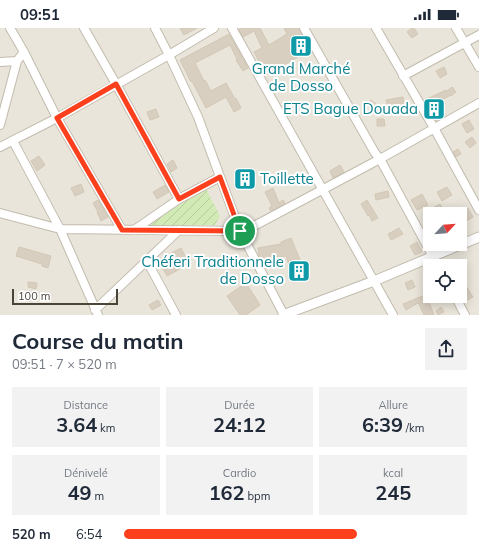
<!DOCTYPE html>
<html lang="fr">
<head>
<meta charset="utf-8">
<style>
  body { margin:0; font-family:Mulish,sans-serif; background:#f2f2f3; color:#1f2937; height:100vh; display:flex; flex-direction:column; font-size:15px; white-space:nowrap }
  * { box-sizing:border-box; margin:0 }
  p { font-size:13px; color:#747a83 }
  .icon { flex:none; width:22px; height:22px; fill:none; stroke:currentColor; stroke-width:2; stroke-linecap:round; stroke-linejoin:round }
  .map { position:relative; height:287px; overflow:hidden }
  .panel { display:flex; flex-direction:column; background:#fff; flex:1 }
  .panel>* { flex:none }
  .needle { width:26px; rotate:64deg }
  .buttons { position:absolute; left:423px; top:179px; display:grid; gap:8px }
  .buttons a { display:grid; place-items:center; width:44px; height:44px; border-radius:0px; background:#fff; box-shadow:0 2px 10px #0003; font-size:20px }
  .scale { position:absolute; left:12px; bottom:10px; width:106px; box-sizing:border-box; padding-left:4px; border:2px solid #4b4439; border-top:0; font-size:11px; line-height:14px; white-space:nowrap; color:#4b4439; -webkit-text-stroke:3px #fff; paint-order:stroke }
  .pin { position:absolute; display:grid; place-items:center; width:34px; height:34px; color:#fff; margin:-17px; border:2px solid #fff; border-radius:50%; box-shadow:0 1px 4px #0007 }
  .round { display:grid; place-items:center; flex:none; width:42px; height:42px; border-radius:0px; background:#f2f2f3 }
  .headline { display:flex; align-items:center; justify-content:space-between; height:68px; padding:0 12px }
  h1 { font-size:22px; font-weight:700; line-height:30px }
  .metrics { display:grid; grid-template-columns:repeat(3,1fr); gap:6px; height:68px; padding:4px 12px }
  .metrics div { display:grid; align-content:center; border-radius:0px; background:#f2f2f3; text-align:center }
  .metrics b { font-size:20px; font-weight:700 }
  .metrics small { font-size:11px; font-weight:400 }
  .metrics p { font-size:11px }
  ul { padding:0 12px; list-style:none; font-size:13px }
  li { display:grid; grid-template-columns:64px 48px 1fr; align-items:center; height:30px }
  li i { height:10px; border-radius:5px; background:#fc3f1d }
  .status { display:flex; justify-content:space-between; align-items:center; height:28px; padding:0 20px; background:#fff; direction:ltr }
  .status svg { height:11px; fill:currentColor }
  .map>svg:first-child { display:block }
  .residential { fill:#eae5da; fill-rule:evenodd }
  .garden { fill:url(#garden-furrows) }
  .building { fill:#d8cfc1; stroke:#d3c7b4 }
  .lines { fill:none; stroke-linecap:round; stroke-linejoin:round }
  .minor-casing { stroke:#c2bbae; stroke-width:10 }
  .tertiary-casing { stroke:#c2bbae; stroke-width:11 }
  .minor { stroke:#fff; stroke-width:8 }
  .tertiary { stroke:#fff; stroke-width:9 }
  .route-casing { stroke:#fff; stroke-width:8 }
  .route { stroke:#fc3f1d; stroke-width:5 }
  .labels { text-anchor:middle; stroke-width:4; stroke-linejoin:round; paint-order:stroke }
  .culture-label { font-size:15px; fill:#0d838f; stroke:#fff; text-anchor:end }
</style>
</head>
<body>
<div class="status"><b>09:51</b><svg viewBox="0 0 49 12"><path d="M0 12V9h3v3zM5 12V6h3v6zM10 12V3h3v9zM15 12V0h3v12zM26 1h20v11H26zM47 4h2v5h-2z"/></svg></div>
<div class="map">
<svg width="479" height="287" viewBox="0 0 479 287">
  <defs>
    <pattern id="garden-furrows" width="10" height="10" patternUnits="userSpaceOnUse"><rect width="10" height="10" fill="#d2eab5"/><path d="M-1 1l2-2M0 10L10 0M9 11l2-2" fill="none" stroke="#b6ca9c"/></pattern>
  </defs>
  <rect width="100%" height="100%" fill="#f6f3ec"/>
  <path class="residential" d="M0 0H479V287H0ZM430 186H460V216H430ZM430 238H460V268H430Z"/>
  <path class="garden" d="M206 161 220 188 215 197 152 198 151 194Z"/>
  <path class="building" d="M180 0H197L184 7Z
    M241 0H260L269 17 287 6 284 0H299L310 22 266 47 254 24 262 20 254 3 243 9 239 1Z
    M412 0H414L418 6 412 10 407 4Z
    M229 6 248 40 243 43 236 32 237 31 230 17 195 35 204 53 205 52 211 63 226 55 235 71 236 70 241 80 234 84 226 69 206 80 192 53 191 54 180 32Z
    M444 39 447 46 440 50 436 43Z
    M452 59 456 64 451 68V67L436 75 443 89 436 93 425 72 446 62 447 63Z
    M403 69 404 75 388 79 386 72Z
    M371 72 383 82 378 87 366 76Z
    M156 81 159 89 150 92 147 84Z
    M377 91H384L385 98H377Z
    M469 92 474 101 467 105 462 96Z
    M472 109 476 115 470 120 465 114Z
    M458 121 461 126 456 129 453 124Z
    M39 128 45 137 37 143 31 133Z
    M173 132 177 140 171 144 167 136Z
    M340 137 344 144 333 150 330 143Z
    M245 144 251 154 245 157 239 148Z
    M81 156 84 164 75 168 71 160Z
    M165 157 169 164 157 171 153 164Z
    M447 159 452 167 442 173 437 164Z
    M273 160 279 175 283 172 285 175 271 183 269 180 272 178 265 164Z
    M388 163 389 169 376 172 375 166Z
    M422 166 428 177 417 182 411 172Z
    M98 172 108 189 101 193 97 184H98L93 175Z
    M367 172 378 190 372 193 369 187 368 188 361 176Z
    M440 176 444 183 439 186H436L433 180Z
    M468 180 473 189 466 193 461 184Z
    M399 200 403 206 391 212 388 206Z
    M291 210 301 234H304L308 248 294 252 286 228 261 231 259 227 258 220 281 216V214Z
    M417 214 422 224 415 227 410 218Z
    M19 219 51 228 48 240 42 238V236L16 228Z
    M181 220 189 236 167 248 158 232Z
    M412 252 415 259 408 262 405 255Z
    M28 254 37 255 36 261 28 259Z
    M246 255 260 277 246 287H240L227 268Z
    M466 258 473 269 465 273 460 265V261Z
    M430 265V272H428L434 287H424L419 276 418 275 406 282 403 276Z
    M441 268H447L450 272 445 275Z
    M158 272 161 277 152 282 149 277Z
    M441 279 444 284 438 287 436 283Z"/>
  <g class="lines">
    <g class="minor-casing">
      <path id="minor" d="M10 0 24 24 57 90 122 202
        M84 0 116 56 179 171
        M155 0 169 27 198 89 240 203 284 287
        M232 0 393 287
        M304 0 375 125 380 131 438 238
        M376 0 434 100 479 182
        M456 0 479 39
        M0 34 17 33
        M403 48 479 7
        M0 97 17 33 24 24
        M13 113 60 201 98 287
        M0 119 57 90 169 27 214 0
        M0 185 60 201 240 203 252 199 380 131 479 75
        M134 202 179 171 220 149
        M147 233 176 287
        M455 268 465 287
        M95 282 179 202"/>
    </g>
    <g class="tertiary-casing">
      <path id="tertiary" d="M283 287 374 253 479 209"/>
    </g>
    <use href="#minor" class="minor"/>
    <use href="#tertiary" class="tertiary"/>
  </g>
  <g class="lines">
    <g class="route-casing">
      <path id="route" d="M116 56 179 171 220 149 240 203 122 202 57 90Z"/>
    </g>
    <use href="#route" class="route"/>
  </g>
  <defs>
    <g id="building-square" transform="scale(1.15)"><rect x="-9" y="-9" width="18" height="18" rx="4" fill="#0f9aa8" stroke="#fff"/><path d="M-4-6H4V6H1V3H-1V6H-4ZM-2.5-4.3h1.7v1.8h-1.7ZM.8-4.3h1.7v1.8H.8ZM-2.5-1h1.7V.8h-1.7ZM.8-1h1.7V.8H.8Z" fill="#fff"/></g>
  </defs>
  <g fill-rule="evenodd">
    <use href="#building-square" x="301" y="18"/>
    <use href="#building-square" x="434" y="81"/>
    <use href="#building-square" x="245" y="151"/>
    <use href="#building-square" x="299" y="243"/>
  </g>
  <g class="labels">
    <g class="culture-label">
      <text x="301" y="46" text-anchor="middle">Grand Marché<tspan x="301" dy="17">de Dosso</tspan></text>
      <text x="418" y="86">ETS Bague Douada</text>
      <text x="260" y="156" text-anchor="start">Toillette</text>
      <text x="284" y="239">Chéferi Traditionnele<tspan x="284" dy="17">de Dosso</tspan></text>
    </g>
  </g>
</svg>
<div class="buttons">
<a><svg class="needle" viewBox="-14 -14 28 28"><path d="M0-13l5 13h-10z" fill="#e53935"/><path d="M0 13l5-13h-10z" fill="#747a83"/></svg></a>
<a><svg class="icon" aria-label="locate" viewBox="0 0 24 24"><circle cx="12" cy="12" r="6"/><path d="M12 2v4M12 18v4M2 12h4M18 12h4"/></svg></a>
</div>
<div class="scale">100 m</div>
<div class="pin" style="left:240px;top:203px;background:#1e9e55"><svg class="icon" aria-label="arrive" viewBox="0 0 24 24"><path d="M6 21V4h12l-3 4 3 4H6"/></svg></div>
</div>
<section class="panel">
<div class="headline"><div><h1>Course du matin</h1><p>09:51 · 7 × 520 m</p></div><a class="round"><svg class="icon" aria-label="share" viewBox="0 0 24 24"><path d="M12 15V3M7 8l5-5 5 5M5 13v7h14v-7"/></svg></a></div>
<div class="metrics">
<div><p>Distance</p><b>3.64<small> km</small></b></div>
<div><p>Durée</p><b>24:12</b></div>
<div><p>Allure</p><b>6:39<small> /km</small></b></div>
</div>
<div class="metrics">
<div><p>Dénivelé</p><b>49<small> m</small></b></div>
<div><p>Cardio</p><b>162<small> bpm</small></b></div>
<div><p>kcal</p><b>245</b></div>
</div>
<ul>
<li><b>520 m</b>6:54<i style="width:68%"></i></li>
</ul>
</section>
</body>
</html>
